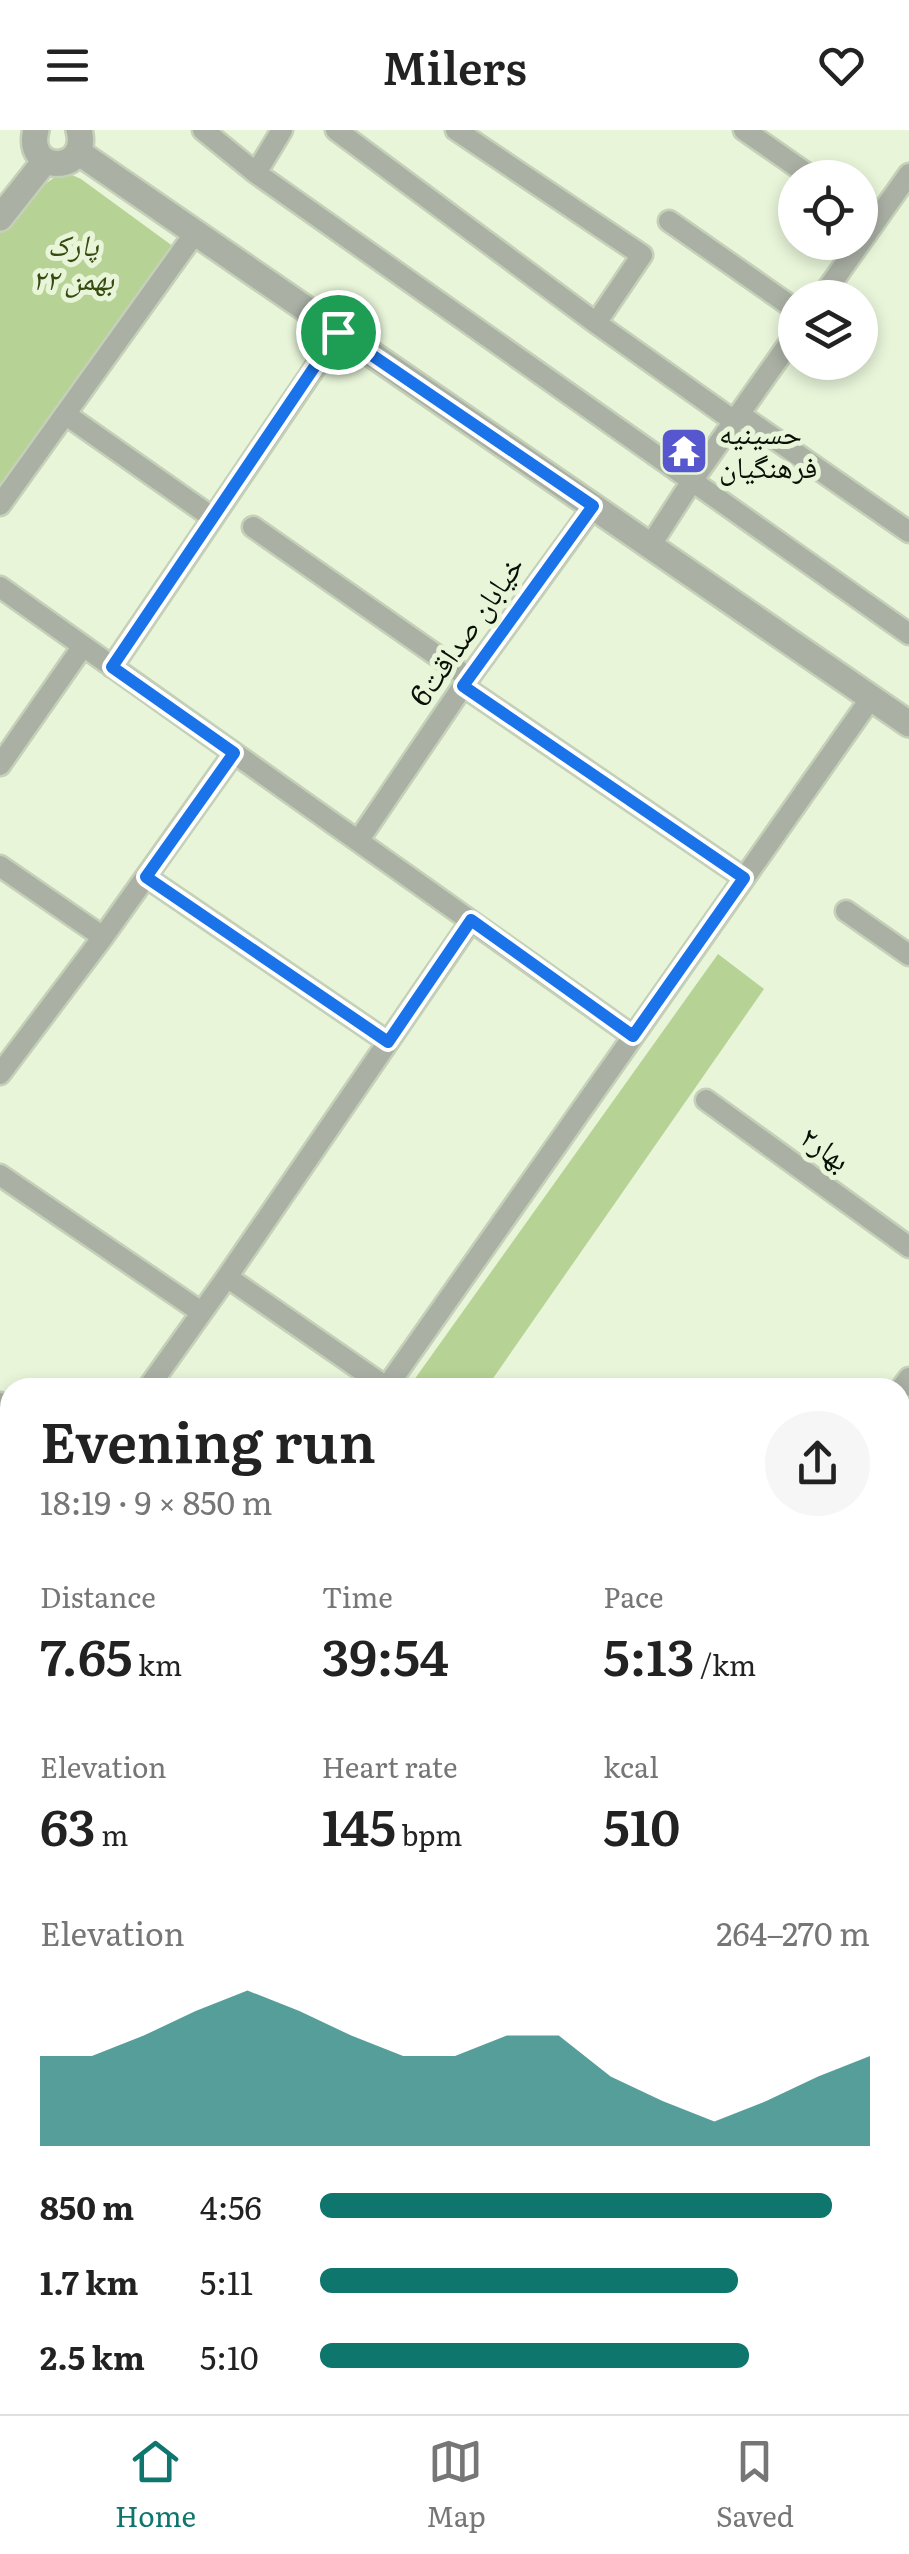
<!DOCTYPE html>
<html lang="en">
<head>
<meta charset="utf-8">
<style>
  body { margin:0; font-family:Literata,"Noto Naskh Arabic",serif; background:#f6f6f6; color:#222; height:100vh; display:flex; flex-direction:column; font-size:38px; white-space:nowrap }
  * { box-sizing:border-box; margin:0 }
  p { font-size:32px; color:#767676 }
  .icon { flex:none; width:55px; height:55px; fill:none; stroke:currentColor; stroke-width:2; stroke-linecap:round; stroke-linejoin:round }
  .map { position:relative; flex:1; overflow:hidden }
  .sheet { position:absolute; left:0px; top:1248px; width:910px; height:1038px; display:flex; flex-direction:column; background:#fff; border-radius:30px 30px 0 0; box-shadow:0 5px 15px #0003 }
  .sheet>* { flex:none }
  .fabs { position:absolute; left:778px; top:30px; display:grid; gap:20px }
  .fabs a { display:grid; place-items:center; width:100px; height:100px; border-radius:50%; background:#fff; box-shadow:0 5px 15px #0003; font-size:50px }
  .pin { position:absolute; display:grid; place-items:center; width:85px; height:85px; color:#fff; margin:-42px; border:5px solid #fff; border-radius:50%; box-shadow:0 2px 10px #0007 }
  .round { display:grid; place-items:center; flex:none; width:105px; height:105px; border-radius:52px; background:#f6f6f6 }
  .head { display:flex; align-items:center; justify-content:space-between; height:170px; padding:0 40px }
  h1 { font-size:55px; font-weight:600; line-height:75px }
  .stats { display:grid; grid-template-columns:repeat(3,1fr); gap:15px; height:170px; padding:10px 40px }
  .stats div { display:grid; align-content:center }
  .stats b { font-size:50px; font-weight:600 }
  .stats small { font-size:28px; font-weight:400 }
  .stats p { font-size:28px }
  .chart { height:280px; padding:20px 40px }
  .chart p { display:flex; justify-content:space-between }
  .chart svg { width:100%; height:180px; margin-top:10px; fill:#0f766e; opacity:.7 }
  ul { padding:0 40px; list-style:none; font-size:32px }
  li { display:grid; grid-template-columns:160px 120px 1fr; align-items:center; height:75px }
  li i { height:25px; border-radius:12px; background:#0f766e }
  header { display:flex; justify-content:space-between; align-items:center; height:130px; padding:0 40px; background:#fff; font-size:45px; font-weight:600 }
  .menu { display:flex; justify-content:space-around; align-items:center; height:140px; border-top:2px solid #e0e0e0; background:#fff; font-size:28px; color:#767676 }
  .menu a { display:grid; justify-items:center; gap:5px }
  .menu .current { color:#0f766e }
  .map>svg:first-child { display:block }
  .green { fill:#b6d294 }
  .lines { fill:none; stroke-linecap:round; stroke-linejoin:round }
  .minor-casing { stroke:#c4d0b7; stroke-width:25 }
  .tertiary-casing { stroke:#c4d0b7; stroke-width:30 }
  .minor { stroke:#abb0a5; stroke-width:20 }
  .tertiary { stroke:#abb0a5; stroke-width:25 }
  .route-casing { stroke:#fff; stroke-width:20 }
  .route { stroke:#1a73e8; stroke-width:12 }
  .labels { text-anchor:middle; stroke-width:10; stroke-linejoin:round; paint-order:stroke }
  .park-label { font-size:30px; font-style:italic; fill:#354b0f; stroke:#e8f5d9 }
  .poi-label { font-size:30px; fill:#0a0f06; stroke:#e8f5d9; text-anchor:start }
  .street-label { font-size:30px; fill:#0a0f06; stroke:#e8f5d9 }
</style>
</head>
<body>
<header><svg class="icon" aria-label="menu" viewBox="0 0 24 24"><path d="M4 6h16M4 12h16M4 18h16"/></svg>Milers<svg class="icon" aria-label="heart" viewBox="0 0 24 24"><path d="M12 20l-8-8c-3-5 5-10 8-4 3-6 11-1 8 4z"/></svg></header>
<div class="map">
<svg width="909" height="2284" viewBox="0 0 909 2284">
  <rect width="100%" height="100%" fill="#e8f5d9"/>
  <path class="green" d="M63 41 81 49 174 117 0 364V98L29 66Z
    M718 824 764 859 487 1257H409Z
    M6 1843 10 1846V2019L0 2013V1853Z"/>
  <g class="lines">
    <g class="minor-casing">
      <path id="minor" d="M203 0 256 43 909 504
        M336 0 596 193 734 291
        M456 0 642 125 596 193
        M744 0 813 48
        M256 43 282 0
        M669 91 795 179
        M821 168 909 44
        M65 284 213 388
        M739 284 909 402
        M0 375 195 103
        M253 397 469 548
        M650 416 692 351 795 205
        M0 457 633 906
        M112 537 339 202
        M463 556 744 748
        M0 635 83 516
        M358 711 463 556 593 377
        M0 736 103 807
        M146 747 388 912
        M846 781 909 825
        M0 944 103 807 234 623
        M706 970 909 1117
        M0 1045 201 1182
        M227 1147 386 1257
        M148 1258 227 1147 471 791
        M386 1258 871 568
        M900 1260 909 1248
        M0 1273 10 1280
        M900 1496 909 1503
        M0 1514 10 1521
        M0 1744 10 1751
        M0 1807 10 1793
        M453 2275 467 2284
        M691 2275 704 2284
        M176 2284 182 2275
        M866 2284 872 2275"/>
    </g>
    <g class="tertiary-casing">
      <path id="tertiary" d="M36 0C24 45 91 44 79 0
        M78 22 909 594
        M0 88 45 31"/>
    </g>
    <use href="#minor" class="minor"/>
    <use href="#tertiary" class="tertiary"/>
  </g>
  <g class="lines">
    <g class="route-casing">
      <path id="route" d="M338 202 593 376 463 556 744 748 633 906 471 790 388 912 146 747 234 623 112 537Z"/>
    </g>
    <use href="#route" class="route"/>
  </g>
  <defs>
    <g id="temple-square" transform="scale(2.5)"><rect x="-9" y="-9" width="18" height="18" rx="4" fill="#5657ce" stroke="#e8f5d9"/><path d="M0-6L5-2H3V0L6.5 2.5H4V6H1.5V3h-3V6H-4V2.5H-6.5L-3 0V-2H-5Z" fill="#fff"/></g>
  </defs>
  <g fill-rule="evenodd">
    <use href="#temple-square" x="684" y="321"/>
  </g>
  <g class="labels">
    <g class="park-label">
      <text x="73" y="126">پارک<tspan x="73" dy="34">۲۲ بهمن</tspan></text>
    </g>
    <g class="poi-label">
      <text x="719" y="314">حسینیه<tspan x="719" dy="34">فرهنگیان</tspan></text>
    </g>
    <g class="street-label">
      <text transform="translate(467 501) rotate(-55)" y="10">خیابان صداقت6</text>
      <text transform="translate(825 1019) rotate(36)" y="10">بهار۲</text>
    </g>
  </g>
</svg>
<div class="fabs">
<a><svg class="icon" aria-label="locate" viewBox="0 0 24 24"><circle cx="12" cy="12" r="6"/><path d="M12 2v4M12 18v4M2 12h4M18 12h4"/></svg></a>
<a><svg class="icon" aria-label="layers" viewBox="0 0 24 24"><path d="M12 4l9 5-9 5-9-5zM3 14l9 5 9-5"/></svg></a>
</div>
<div class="pin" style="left:338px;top:202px;background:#1e9e55"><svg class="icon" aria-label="arrive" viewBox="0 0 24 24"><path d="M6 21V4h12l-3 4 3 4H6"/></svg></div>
<section class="sheet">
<div class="head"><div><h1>Evening run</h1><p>18:19 · 9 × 850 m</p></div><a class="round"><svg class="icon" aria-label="share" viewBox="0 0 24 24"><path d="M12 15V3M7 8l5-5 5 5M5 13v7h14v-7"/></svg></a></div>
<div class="stats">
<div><p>Distance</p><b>7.65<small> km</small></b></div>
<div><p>Time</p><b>39:54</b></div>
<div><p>Pace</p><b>5:13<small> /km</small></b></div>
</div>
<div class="stats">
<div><p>Elevation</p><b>63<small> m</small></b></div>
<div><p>Heart rate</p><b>145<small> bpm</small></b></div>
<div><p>kcal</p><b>510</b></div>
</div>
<div class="chart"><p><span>Elevation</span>264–270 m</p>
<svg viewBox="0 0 160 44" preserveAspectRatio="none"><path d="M0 44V22L10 22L20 17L30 11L40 6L50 11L60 17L70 22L80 22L90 17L100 17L110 27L120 33L130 38L140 33L150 27L160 22V44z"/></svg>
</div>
<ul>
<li><b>850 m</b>4:56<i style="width:93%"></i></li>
<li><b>1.7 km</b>5:11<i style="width:76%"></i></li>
<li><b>2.5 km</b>5:10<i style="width:78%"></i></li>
</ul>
</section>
</div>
<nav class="menu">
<a class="current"><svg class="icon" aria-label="home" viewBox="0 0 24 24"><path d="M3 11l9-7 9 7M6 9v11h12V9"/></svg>Home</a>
<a><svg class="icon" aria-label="map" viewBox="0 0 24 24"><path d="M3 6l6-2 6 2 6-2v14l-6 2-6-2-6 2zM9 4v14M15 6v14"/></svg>Map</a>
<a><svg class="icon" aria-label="saved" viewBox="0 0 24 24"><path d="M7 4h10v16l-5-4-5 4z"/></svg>Saved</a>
</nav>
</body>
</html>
